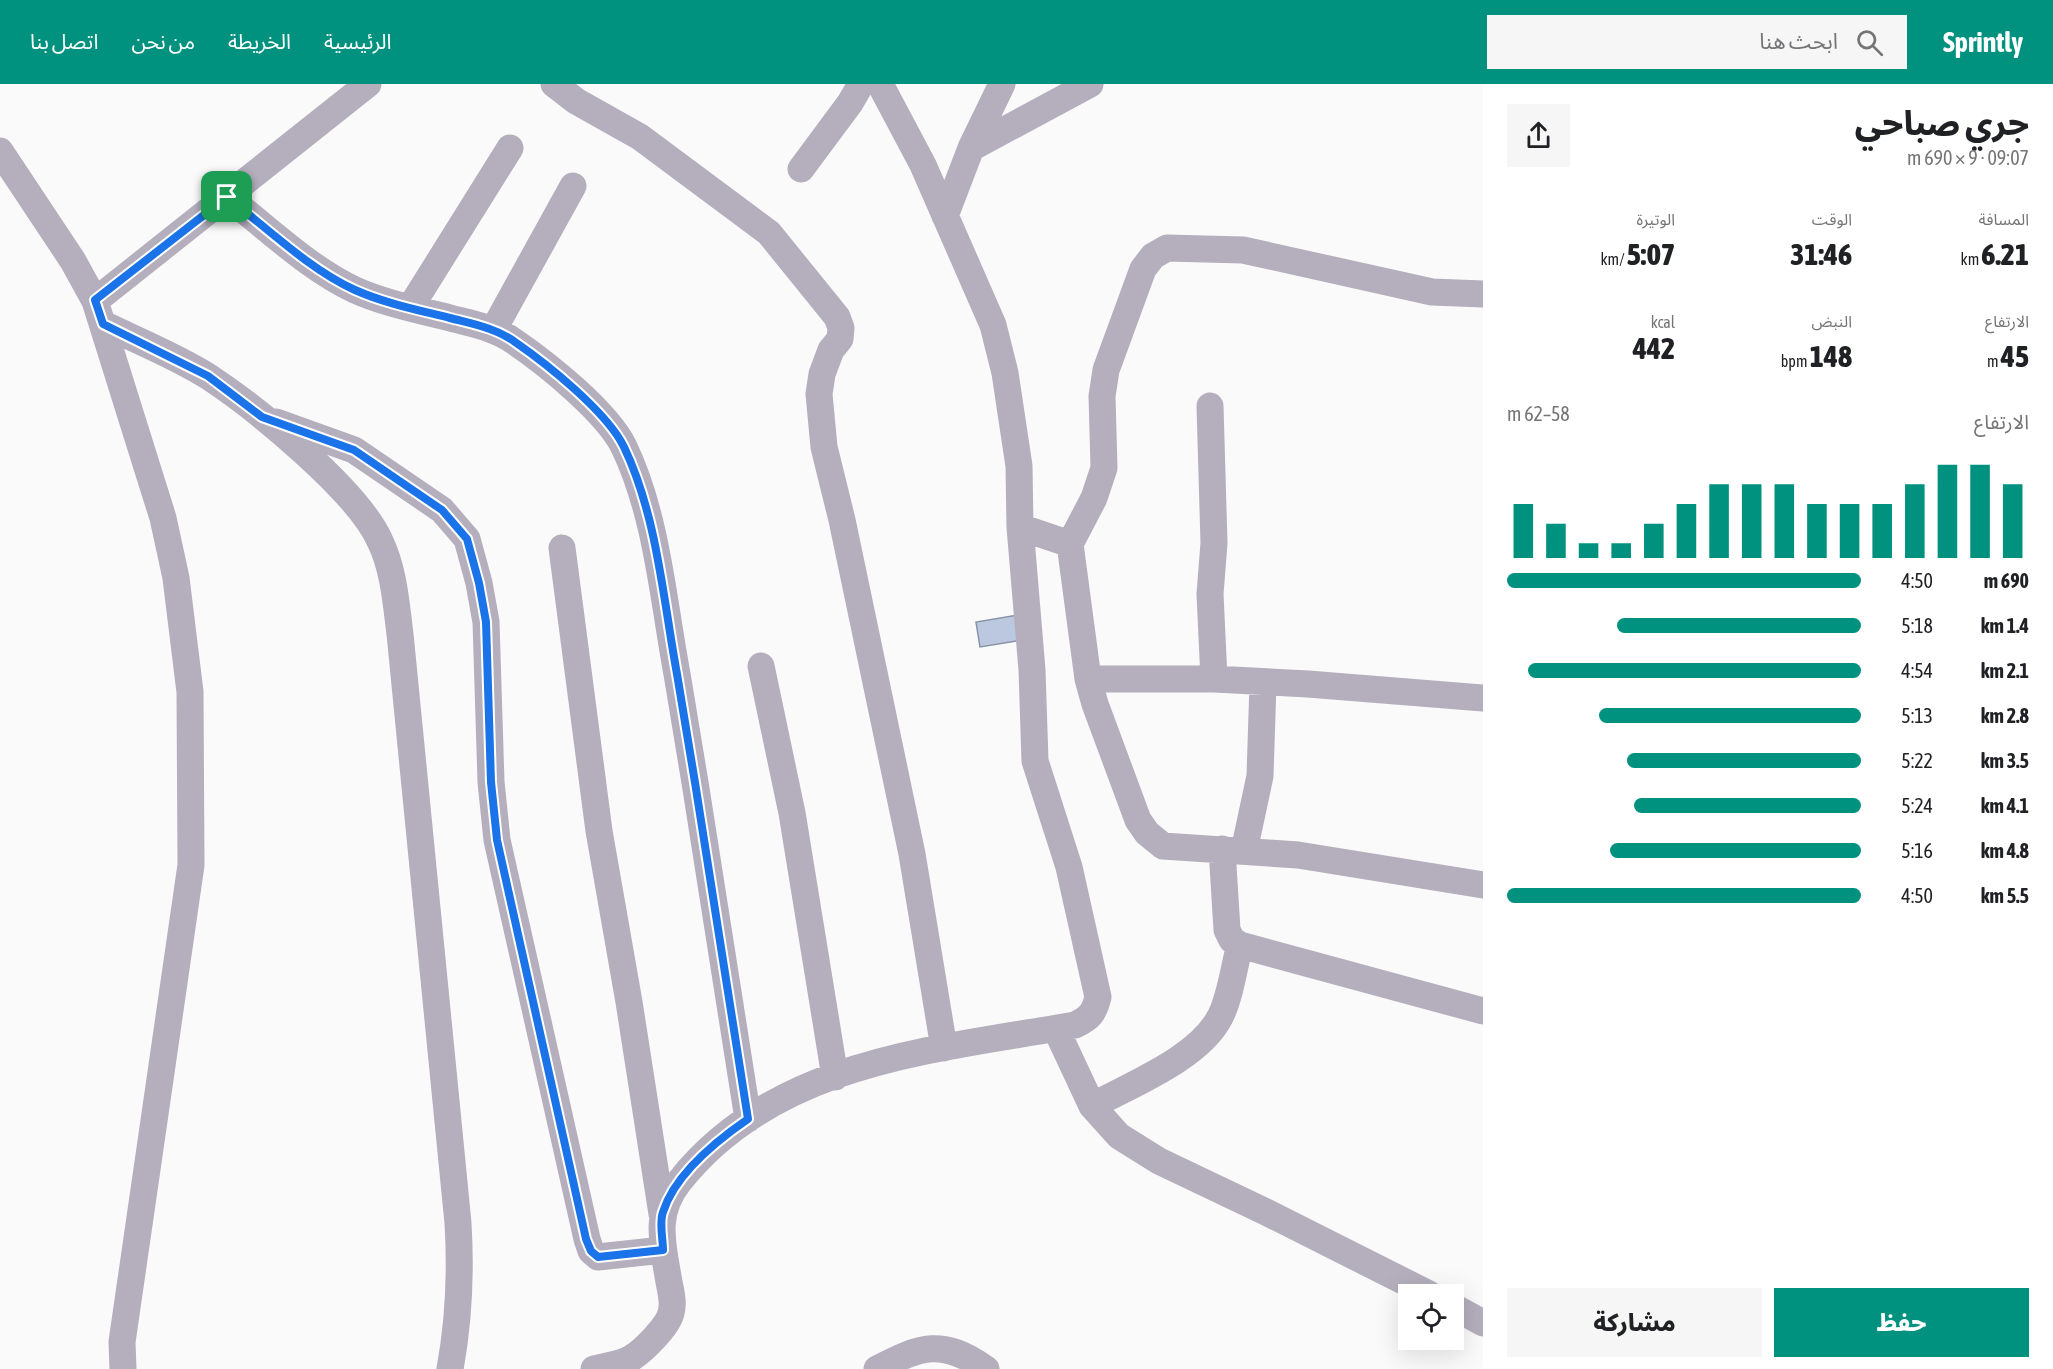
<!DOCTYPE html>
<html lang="ar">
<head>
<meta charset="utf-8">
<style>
  body { margin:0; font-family:"Asap Condensed","Noto Sans Arabic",sans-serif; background:#f6f6f6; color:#202124; direction:rtl; height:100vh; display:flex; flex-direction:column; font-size:22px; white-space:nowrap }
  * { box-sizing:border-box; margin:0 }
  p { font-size:20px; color:#757577 }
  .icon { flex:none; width:33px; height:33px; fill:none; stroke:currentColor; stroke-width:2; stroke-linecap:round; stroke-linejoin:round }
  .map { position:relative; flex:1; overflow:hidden; direction:ltr }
  .panel { display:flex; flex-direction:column; background:#fff; width:570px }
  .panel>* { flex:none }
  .fabs { position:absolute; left:1398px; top:1200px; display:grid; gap:12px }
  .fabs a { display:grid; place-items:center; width:66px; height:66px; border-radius:0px; background:#fff; box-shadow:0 6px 24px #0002; font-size:30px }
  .pin { position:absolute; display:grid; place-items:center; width:51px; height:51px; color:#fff; margin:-26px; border-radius:12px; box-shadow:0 3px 9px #0006 }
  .round { display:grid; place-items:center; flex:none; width:63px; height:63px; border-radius:0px; background:#f6f6f6 }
  .headline { display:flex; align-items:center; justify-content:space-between; height:102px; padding:0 24px }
  h1 { font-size:33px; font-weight:800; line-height:45px }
  .metrics { display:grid; grid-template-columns:repeat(3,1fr); gap:9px; height:102px; padding:6px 24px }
  .metrics div { display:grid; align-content:center }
  .metrics b { font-size:30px; font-weight:800 }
  .metrics small { font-size:16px; font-weight:400 }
  .metrics p { font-size:16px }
  .chart { height:168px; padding:12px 24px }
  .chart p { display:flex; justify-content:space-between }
  .chart svg { width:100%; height:108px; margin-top:6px; stroke:#00927f; stroke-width:6 }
  .button { display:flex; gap:12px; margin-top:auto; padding:12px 24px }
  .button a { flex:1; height:69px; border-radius:0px; background:#00927f; color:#fff; font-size:24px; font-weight:800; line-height:69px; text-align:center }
  .button a+a { background:#f6f6f6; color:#202124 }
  ul { padding:0 24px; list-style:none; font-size:20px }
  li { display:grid; grid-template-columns:96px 72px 1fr; align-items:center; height:45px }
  li i { height:15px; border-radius:8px; background:#00927f }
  header { display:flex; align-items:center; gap:36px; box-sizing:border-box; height:84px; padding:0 30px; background:#00927f; color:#fff }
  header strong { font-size:28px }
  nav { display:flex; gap:33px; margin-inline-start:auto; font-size:21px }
  .search { width:420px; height:54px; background:#f6f6f6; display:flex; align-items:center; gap:15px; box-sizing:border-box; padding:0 21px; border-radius:0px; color:#757577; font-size:22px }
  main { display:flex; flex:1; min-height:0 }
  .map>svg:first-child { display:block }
  .building { fill:#bcc8df; stroke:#8692a7; stroke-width:1.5 }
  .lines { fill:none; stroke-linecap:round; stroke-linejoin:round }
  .minor { stroke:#b4aebd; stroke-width:27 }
  .route-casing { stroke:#fff; stroke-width:12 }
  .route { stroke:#1a73e8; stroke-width:8 }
</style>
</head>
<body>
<header>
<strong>Sprintly</strong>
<div class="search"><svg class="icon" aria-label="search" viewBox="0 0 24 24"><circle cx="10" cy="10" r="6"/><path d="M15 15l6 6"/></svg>ابحث هنا</div>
<nav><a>الرئيسية</a><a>الخريطة</a><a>من نحن</a><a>اتصل بنا</a></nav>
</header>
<main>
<section class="panel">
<div class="headline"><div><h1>جري صباحي</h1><p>09:07 · 9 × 690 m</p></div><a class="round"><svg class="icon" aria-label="share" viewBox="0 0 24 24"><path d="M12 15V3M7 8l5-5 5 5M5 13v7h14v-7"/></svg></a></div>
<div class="metrics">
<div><p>المسافة</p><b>6.21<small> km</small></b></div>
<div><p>الوقت</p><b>31:46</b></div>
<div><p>الوتيرة</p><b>5:07<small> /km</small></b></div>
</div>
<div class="metrics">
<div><p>الارتفاع</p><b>45<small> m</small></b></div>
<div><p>النبض</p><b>148<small> bpm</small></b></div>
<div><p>kcal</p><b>442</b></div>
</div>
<div class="chart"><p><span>الارتفاع</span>58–62 m</p>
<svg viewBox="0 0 160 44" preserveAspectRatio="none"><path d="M5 44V22M15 44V30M25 44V38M35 44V38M45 44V30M55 44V22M65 44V14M75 44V14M85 44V14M95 44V22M105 44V22M115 44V22M125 44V14M135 44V6M145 44V6M155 44V14"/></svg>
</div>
<ul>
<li><b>690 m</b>4:50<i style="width:100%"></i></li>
<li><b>1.4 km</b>5:18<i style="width:69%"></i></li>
<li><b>2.1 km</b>4:54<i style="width:94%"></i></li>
<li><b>2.8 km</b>5:13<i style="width:74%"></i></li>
<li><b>3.5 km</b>5:22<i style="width:66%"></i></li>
<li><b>4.1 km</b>5:24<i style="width:64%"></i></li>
<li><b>4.8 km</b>5:16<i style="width:71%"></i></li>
<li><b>5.5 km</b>4:50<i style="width:100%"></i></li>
</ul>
<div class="button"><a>حفظ</a><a>مشاركة</a></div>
</section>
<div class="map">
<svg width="1483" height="1285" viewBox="0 0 1483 1285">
  <rect width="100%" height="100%" fill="#fafafa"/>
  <path class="building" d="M1024 530 1028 555 980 563 976 538Z"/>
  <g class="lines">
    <path class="minor" d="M554 0 576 17 640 53 769 149 837 233 841 244 840 255 831 266 822 290 819 310 824 363 842 436 912 770 944 964
      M971 64 1090 0
      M0 67 73 177 95 217 163 434 176 494 190 608 191 781 122 1258 123 1285
      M801 85 850 19 861 0
      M227 113C268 144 308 184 355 206 384 219 418 226 450 234 473 240 496 244 515 258 547 280 607 328 624 363 657 432 663 515 677 590 702 738 725 886 748 1035
      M945 132 971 64 1002 0
      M95 217 368 0
      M410 224 510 64
      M103 240C136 256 178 273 209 293 256 324 358 407 380 457 394 486 396 519 400 550L458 1139C461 1189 459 1236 450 1285
      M494 245 573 102
      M1210 322 1214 459 1210 510 1214 595
      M276 338 354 366 442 426 467 455 479 499 486 538 491 698 497 756 587 1155 591 1167 598 1173 663 1166
      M1020 443 1070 460 1088 595 1095 620 1138 736 1147 749 1163 762 1298 771 1483 801
      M1070 460 1094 414 1104 384 1102 312 1106 286 1143 185 1153 172 1167 164 1243 166 1432 208 1483 210
      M562 464 599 747 629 918 662 1130
      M761 582 792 729 835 993
      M1088 595H1214L1308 600 1483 614
      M1222 765 1227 846 1232 856 1240 861 1483 927
      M1244 767 1260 692 1263 599
      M1056 945 1092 1022 1119 1052 1159 1077 1266 1128 1429 1210
      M1092 1022C1132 1000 1199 974 1220 933 1230 915 1234 882 1240 861
      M1454 1223 1483 1239
      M594 1285C605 1282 623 1280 633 1273 644 1266 668 1242 671 1229 674 1219 671 1208 669 1198 663 1161 653 1131 679 1098 774 977 934 966 1075 941 1090 934 1094 929 1098 913L1069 783 1035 677 1032 586 1020 443 1019 382 1005 289 993 241 923 81 880 0
      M877 1285C921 1262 942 1254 986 1285"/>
  </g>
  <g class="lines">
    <g class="route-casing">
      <path id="route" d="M227 113C267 144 309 185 355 206 384 219 418 226 450 234 473 240 496 244 515 258 547 280 607 328 624 363 657 432 663 514 677 590 702 738 725 886 748 1035 716 1057 675 1090 663 1128 659 1139 663 1155 663 1166L598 1173 591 1167 586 1155 497 756 491 698 486 538 479 499 467 455 442 426 354 366 262 333 208 292 103 240 95 216Z"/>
    </g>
    <use href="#route" class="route"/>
  </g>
</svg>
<div class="fabs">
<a><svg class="icon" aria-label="locate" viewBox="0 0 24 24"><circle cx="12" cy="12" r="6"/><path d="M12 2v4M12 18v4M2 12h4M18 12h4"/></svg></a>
</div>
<div class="pin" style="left:227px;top:113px;background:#1e9e55"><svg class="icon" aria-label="arrive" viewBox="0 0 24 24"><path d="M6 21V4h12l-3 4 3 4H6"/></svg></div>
</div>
</main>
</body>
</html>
